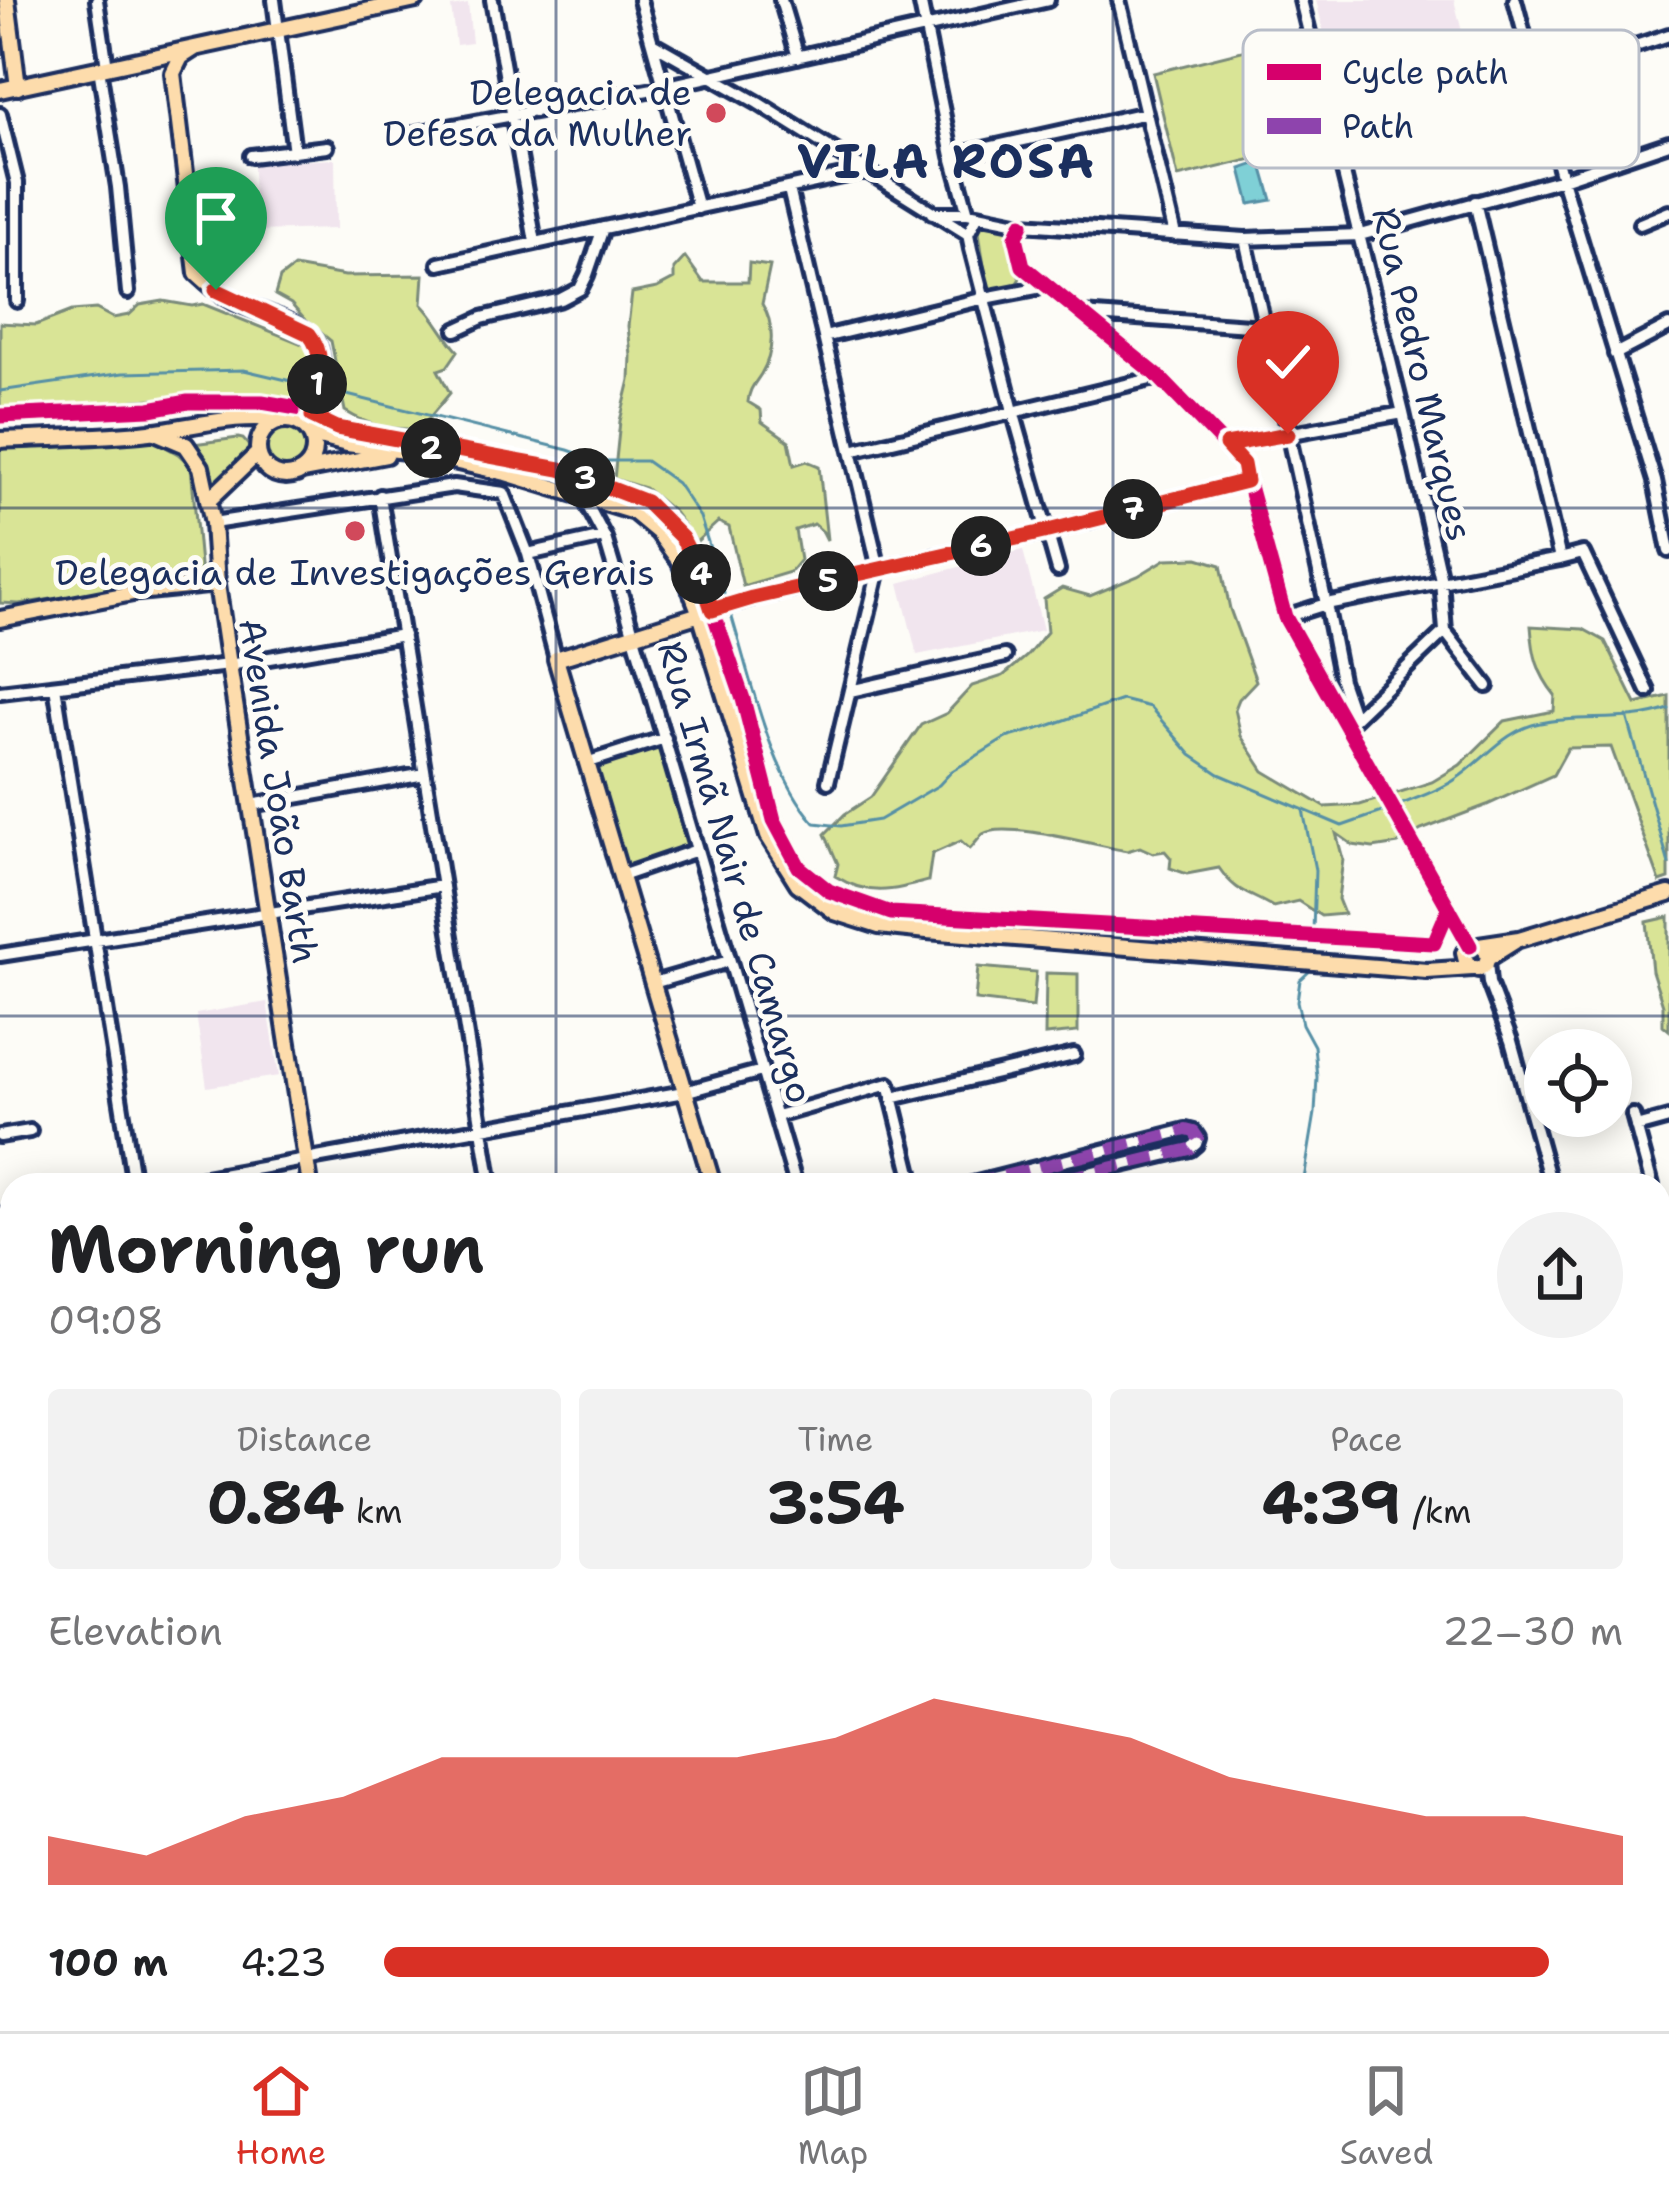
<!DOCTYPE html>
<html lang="en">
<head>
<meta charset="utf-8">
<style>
  body { margin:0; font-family:"Shantell Sans",sans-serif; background:#f2f2f2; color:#202124; height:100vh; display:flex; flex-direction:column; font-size:45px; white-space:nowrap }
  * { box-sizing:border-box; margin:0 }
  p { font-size:39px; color:#757577 }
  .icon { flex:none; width:66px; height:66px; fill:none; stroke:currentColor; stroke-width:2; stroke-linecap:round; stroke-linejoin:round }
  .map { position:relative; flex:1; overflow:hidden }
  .panel { position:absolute; left:0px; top:1173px; width:1671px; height:858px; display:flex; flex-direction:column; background:#fff; border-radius:36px 36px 0 0; box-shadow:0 6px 30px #0003 }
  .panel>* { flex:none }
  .buttons { position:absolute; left:1524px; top:1029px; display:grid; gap:24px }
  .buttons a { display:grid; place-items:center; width:108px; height:108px; border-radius:50%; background:#fff; box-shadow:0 6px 30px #0003; font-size:60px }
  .pin { position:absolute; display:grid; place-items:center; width:102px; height:102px; color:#fff; margin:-123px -51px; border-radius:50% 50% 50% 0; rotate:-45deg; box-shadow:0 0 12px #0007 }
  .pin .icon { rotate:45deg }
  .km { position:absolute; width:60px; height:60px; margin:-30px; border-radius:50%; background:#222; color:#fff; font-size:33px; line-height:60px; text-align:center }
  .round { display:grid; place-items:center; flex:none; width:126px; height:126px; border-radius:63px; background:#f2f2f2 }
  .overview { display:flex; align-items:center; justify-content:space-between; height:204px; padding:0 48px }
  h1 { font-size:66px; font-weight:700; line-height:90px }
  .figures { display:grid; grid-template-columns:repeat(3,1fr); gap:18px; height:204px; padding:12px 48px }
  .figures div { display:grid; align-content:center; border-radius:12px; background:#f2f2f2; text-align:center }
  .figures b { font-size:60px; font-weight:700 }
  .figures small { font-size:33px; font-weight:400 }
  .figures p { font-size:33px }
  .chart { height:336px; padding:24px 48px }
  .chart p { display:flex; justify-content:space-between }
  .chart svg { width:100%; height:216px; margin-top:12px; fill:#d93025; opacity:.7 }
  ul { padding:0 48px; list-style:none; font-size:39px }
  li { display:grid; grid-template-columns:192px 144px 1fr; align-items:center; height:90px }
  li i { height:30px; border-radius:15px; background:#d93025 }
  .menu { display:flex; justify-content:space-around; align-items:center; height:168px; border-top:3px solid #e0e0e0; background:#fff; font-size:33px; color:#757577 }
  .menu a { display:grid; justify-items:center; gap:6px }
  .menu .active { color:#d93025 }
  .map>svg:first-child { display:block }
  .built { fill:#f1e5ee }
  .green { fill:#d9e496; stroke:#7a8a7a; stroke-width:3 }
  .water { fill:#7fd0d6; stroke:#5790a6; stroke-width:3 }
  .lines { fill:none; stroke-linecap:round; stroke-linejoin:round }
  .stream { stroke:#5790a6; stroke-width:3 }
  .minor-casing { stroke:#1b2f5e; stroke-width:20 }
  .major-casing { stroke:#1b2f5e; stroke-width:22 }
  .highway-casing { stroke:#1b2f5e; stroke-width:26 }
  .minor { stroke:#fdfcf7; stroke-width:10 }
  .major { stroke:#fddcac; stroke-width:14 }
  .highway { stroke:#fddcac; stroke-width:16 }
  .quiet { stroke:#8e44ad; stroke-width:12; stroke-dasharray:24 12; stroke-linecap:butt }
  .cycleway-casing { stroke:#fdfcf7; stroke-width:22 }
  .cycleway { stroke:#d6006c; stroke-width:15 }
  .route-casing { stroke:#fff; stroke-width:24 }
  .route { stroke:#d93025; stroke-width:15 }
  .grid { fill:none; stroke:#1b2f5e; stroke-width:3; stroke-opacity:0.55 }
  .poi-dot { fill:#d1495b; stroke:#fdfcf7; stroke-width:4.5 }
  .labels { text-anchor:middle; stroke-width:10; stroke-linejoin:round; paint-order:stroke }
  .poi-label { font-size:36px; fill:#1b2f5e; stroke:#fdfcf7; text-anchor:end }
  .street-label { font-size:36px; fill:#1b2f5e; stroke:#fdfcf7 }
  .district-label { font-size:48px; font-weight:bold; letter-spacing:3px; fill:#1b2f5e; stroke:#fdfcf7 }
  .key { fill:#fdfcf7; stroke:#b9bec9; stroke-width:3 }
  .key-label { font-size:33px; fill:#1b2f5e }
</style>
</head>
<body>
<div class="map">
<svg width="1669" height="2031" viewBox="0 0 1669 2031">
  <rect width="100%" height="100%" fill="#fdfcf7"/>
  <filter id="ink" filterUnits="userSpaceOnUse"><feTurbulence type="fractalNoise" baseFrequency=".00833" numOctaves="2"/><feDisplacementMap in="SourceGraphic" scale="24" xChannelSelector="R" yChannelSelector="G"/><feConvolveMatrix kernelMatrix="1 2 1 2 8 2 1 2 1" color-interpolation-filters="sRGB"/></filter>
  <g filter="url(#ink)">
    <path class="built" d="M1316 0H1454L1482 111 1400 130 1394 101 1343 112Z
      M468 4 472 43 456 45 451 7Z
      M335 159 336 229 254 231 253 163Z
      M1023 550 1043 630 917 655 899 583Z
      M267 1002 279 1076 207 1087 196 1014Z
      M1138 2019H1223L1227 2031H1115Z"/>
    <path class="green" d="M1298 37 1323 142 1178 177 1153 73Z
      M978 225 1016 226 1012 261 1020 278 1017 283 988 294Z
      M685 257 703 282H748L749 263 770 266 762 304C775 324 774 353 761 374 754 385 749 389 748 402L761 410 762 422 789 441 794 465 807 461 819 466 827 540 823 532 814 524 795 530 800 560 790 572 743 586 729 527 718 522 696 542 674 512 645 488 614 479 620 421 630 380 631 356 628 326 632 293 657 288 674 279V269Z
      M294 267 345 276 424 275 422 304C437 319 444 336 458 351L447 367 438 370 450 393 420 429C389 429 372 428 345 411L331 341 305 320 291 304 275 295 280 278Z
      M163 301 192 306 203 304 310 347C316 367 309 382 300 400L219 394 0 410V323L36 325 72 311 96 309 113 318 129 315 140 305Z
      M264 447a22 22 0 1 1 44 0a22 22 0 1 1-44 0Z
      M148 437 178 454 191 466 201 576 19 604 0 603V444Z
      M238 438 243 439 250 447 251 452 210 489 193 444Z
      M1198 558 1221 565 1230 609 1256 681 1239 699 1235 709 1241 736 1264 771 1325 807 1360 805 1432 782 1460 765 1505 721 1554 711 1555 695C1537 673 1533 654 1531 626L1583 629 1605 641 1636 704 1669 696V879L1660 882 1611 747 1568 748 1553 775 1487 805 1421 830 1398 844 1373 848 1353 845 1336 833 1343 859 1338 899 1344 914 1321 916 1298 901 1273 907C1248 892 1237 894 1219 868L1187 874 1170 868 1171 858 1165 851 1153 853 1140 847 1127 851C1098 846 1005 820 983 834 981 836 972 847 970 849L961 841 932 854 928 881C891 891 869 897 835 876L838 864 825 834 845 814 871 797 921 725 947 713 972 686 1003 676 1027 656 1047 632 1044 599 1062 588 1090 596 1138 576 1166 559Z
      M659 746 691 846 626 867 593 767Z
      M1669 917V1030L1663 1025V1005L1652 971 1647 922Z
      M978 967 1036 972 1033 1007 975 1000Z
      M1046 973 1078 974V1032L1045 1035Z
      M1240 2019H1357V2031H1245Z"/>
    <path class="water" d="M1261 162 1272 200 1250 204 1241 169Z"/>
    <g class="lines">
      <path class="stream" d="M323 389 568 450 599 461H646L677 483 700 517 727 602
        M0 391 123 373 244 370 308 385
        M730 611C750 676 770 774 815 823L841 826 879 820 939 785 952 771 1006 738 1045 727 1122 700 1150 707 1191 755 1219 774 1342 826 1388 810
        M1627 716 1669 864
        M1397 806C1416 798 1439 791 1456 779 1485 760 1504 730 1540 723 1581 714 1628 724 1669 709
        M1303 810 1315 870 1313 932
        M1303 1185 1315 1113 1317 1077 1314 1046 1302 1024 1297 1001 1300 980 1312 969
        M1319 2031 1320 2019"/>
      <g class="minor-casing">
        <path id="minor" d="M97 0 107 67
          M274 0 294 152
          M492 0 535 242
          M640 0 698 208
          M781 0 798 57
          M920 0 952 156 968 213
          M1119 0 1175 235
          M1301 0 1403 413 1441 580 1445 631 1347 725
          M1515 0 1562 179 1655 481 1669 551
          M654 44 758 103 968 234
          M99 68 118 187 128 292
          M1535 79 1669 35
          M0 114 17 183V301
          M416 133 664 87 1048 0
          M251 156 327 147
          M952 156 1146 113
          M789 189 879 569 828 782
          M1475 202 1560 559 1583 553 1648 691
          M932 213H968L1022 224 1245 239 1360 235 1562 179 1669 143
          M978 215 968 234 971 249 1013 411 1058 570
          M1022 224 1016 237 1023 266 1159 377 1243 464 1285 617 1470 946
          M1640 224 1669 212
          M1245 239 1326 604 1341 680 1354 718
          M439 264 865 171
          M1081 314 1263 327
          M456 330 482 318 561 299 580 289 587 275 603 228
          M824 337 985 298 1047 286
          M1615 354 1669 326
          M1226 445 1403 413
          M851 451 1159 377
          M582 495 605 538 796 1185
          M380 496 491 1185
          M213 523 454 486 504 493 528 554 556 659
          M528 554 604 537
          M700 614 752 598 1048 531 1246 481
          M1285 617 1326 604 1560 559
          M1445 631 1487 686
          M55 686 134 1185
          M850 691 1005 656
          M0 692 229 665 403 635
          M586 763 665 738
          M251 805 425 774
          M621 876 697 850
          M0 955 443 886
          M1487 962 1489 983 1511 1041 1551 1185
          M653 983 729 961
          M892 1098 1074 1055
          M1633 1115 1652 1185
          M777 1116 889 1084 914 1185
          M1636 1127 1669 1118
          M0 1136 30 1131
          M166 1185 684 1092 762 1071
          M969 1185 1186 1130 1194 1132 1198 1138 1196 1144 1190 1149 1038 1185
          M1659 1211 1669 1248
          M0 1215 12 1213
          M0 1400 12 1473
          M1659 1425 1669 1422
          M1659 1575 1669 1606
          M0 1706 12 1704
          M0 1915 7 1958
          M96 2019 98 2031
          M276 2019 278 2031
          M454 2019 456 2031"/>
      </g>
      <g class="major-casing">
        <path id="major" d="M7 0 18 87
          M195 48 181 57 173 73 197 273C209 284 220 294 234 301 258 312 314 324 319 352 323 369 316 382 314 398 311 410 312 423 312 435L347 444 414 452 506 473 634 512 658 532 680 562 700 614 768 836 798 884 835 912 879 926 927 931 1427 971 1472 968
          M0 90 416 0
          M258 448a28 28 0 1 1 56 0a28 28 0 1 1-56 0Z
          M153 431 186 445 201 467 213 523 217 584 229 665 310 1185
          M0 440C47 438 94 437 141 433 187 429 236 412 281 420
          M302 471 386 455
          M208 501 258 453
          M700 614 556 659 713 1185
          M0 619 138 592 217 584
          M1479 945 1519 939 1669 894
          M1488 958 1486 950 1479 945 1469 947 1464 953 1467 965 1478 969 1485 965 1488 958 1515 941
          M581 2031 634 2022 762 2024"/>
      </g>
      <g class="highway-casing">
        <path id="highway" d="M1659 1703 1669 1698
          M1659 1725 1669 1720
          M955 2031 982 2019
          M1005 2031 1030 2019"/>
      </g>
      <use href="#minor" class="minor"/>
      <use href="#major" class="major"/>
      <use href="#highway" class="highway"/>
      <path class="quiet" d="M969 1185 1186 1130 1194 1132 1198 1138 1196 1144 1190 1149 1038 1185"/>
      <g class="cycleway-casing">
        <path id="cycleway" d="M1022 224 1016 237 1023 266 1159 377 1243 464 1285 617 1470 946
          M0 416 150 409 188 402H262L303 409 337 428 560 469 646 502 682 539 699 571 743 699 774 820 799 867 829 891 891 913 1434 943 1449 908"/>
      </g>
      <use href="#cycleway" class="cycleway"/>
    </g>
  </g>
  <g class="lines" filter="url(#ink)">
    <g class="route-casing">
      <path id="route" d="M216 290 309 334C330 360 314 387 312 416L337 428 560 469 646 502 682 538 699 571 712 610 752 598 1048 531 1246 481 1243 464 1226 445 1288 434"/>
    </g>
    <use href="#route" class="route"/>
  </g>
  <path class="grid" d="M556 0V1185M1113 0V1185M0 508H1669M0 1016H1669M0 1523H12M1659 1523H1669M556 2019V2031M1113 2019V2031"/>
  <g class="poi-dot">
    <circle cx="716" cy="113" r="12"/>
    <circle cx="355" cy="531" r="12"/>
  </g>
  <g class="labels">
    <g class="poi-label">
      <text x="692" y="105">Delegacia de<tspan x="692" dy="41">Defesa da Mulher</tspan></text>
      <text x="355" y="585" text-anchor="middle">Delegacia de Investigações Gerais</text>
    </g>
    <g class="street-label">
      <text transform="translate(1423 374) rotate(77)" y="13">Rua Pedro Marques</text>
      <text transform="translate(279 791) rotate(81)" y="13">Avenida João Barth</text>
      <text transform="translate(736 872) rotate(74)" y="13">Rua Irmã Nair de Camargo</text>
    </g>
    <g class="district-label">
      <text x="947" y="178">VILA ROSA</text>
    </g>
  </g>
  <rect x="1243" y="30" width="396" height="138" rx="18" class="key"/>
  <rect x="1267" y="64" width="54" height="16" fill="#d6006c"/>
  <rect x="1267" y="118" width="54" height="16" fill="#8e44ad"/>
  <g class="key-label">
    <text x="1342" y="84">Cycle path</text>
    <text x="1342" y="138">Path</text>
  </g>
</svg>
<div class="buttons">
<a><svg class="icon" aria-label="locate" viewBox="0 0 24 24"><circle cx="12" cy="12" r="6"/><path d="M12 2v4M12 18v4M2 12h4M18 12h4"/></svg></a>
</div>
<div class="pin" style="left:216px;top:290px;background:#1e9e55"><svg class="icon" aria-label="arrive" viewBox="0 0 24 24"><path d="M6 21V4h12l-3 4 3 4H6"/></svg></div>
<div class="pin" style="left:1288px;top:434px;background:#d93025"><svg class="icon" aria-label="check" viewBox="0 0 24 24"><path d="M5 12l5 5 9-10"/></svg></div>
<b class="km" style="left:317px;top:384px">1</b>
<b class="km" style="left:431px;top:448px">2</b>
<b class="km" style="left:585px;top:478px">3</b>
<b class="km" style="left:701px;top:574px">4</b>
<b class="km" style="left:828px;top:581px">5</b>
<b class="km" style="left:981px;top:546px">6</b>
<b class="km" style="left:1133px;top:509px">7</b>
<section class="panel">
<div class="overview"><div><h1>Morning run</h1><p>09:08</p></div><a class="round"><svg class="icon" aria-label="share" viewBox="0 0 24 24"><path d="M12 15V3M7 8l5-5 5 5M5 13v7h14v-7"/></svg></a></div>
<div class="figures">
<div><p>Distance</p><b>0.84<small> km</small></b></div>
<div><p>Time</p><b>3:54</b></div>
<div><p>Pace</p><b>4:39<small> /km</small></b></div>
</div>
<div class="chart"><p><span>Elevation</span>22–30 m</p>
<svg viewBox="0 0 160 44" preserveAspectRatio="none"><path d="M0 44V34L10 38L20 30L30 26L40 18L50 18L60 18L70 18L80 14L90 6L100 10L110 14L120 22L130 26L140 30L150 30L160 34V44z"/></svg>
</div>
<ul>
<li><b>100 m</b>4:23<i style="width:94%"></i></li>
</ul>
</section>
</div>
<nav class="menu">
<a class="active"><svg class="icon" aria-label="home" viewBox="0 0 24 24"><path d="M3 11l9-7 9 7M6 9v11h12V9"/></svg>Home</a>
<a><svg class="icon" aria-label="map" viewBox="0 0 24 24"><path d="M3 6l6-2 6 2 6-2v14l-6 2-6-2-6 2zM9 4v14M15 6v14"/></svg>Map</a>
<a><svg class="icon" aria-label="saved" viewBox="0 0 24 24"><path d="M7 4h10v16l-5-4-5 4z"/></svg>Saved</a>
</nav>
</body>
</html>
